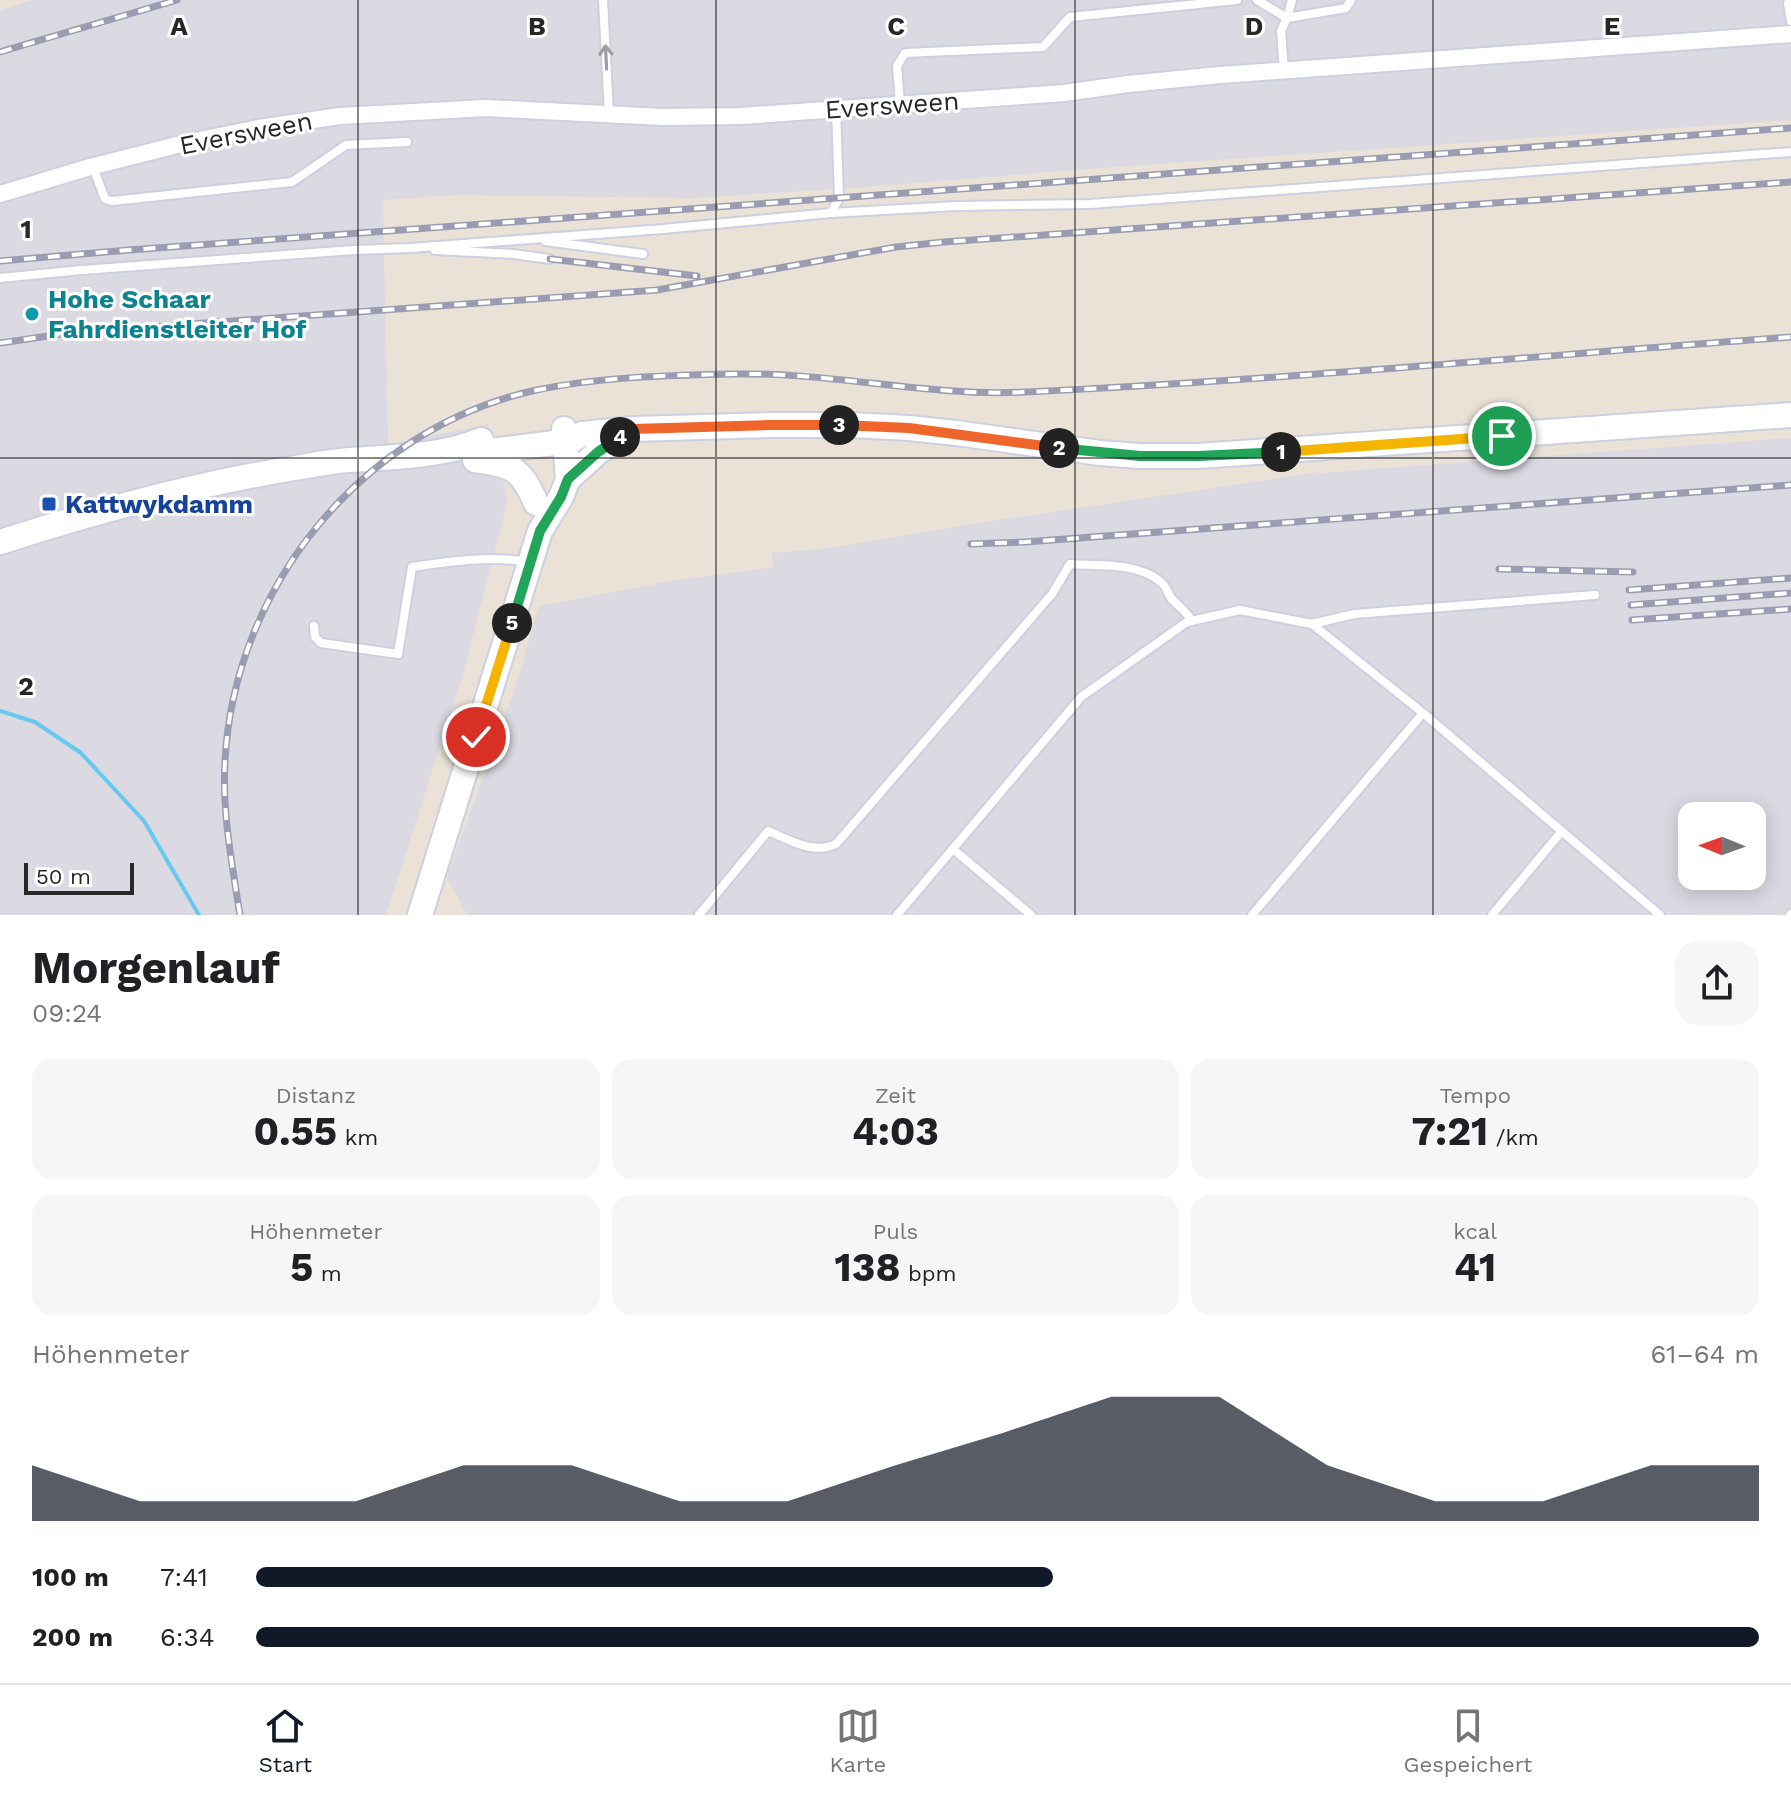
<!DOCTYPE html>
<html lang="de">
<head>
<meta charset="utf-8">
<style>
  body { margin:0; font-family:"Work Sans",sans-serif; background:#f6f6f6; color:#202124; height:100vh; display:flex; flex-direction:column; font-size:30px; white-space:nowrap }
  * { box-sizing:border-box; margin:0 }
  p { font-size:26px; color:#757577 }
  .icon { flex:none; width:44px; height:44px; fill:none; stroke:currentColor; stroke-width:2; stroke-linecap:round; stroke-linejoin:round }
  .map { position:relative; height:915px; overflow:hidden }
  .panel { display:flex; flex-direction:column; background:#fff; flex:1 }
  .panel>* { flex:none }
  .needle { width:52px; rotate:271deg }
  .tools { position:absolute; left:1678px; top:802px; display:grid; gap:16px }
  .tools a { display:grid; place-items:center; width:88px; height:88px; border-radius:16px; background:#fff; box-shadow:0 4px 20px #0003; font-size:40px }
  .scale { position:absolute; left:24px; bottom:20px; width:110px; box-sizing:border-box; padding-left:8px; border:4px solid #272727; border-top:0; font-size:22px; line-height:28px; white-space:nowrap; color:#272727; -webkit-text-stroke:6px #fff; paint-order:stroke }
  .pin { position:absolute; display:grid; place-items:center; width:68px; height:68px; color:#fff; margin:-34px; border:4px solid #fff; border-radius:50%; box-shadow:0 2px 8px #0007 }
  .km { position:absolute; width:40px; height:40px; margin:-20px; border-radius:50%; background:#222; color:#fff; font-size:22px; line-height:40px; text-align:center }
  .round { display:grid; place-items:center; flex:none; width:84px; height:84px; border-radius:24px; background:#f6f6f6 }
  .headline { display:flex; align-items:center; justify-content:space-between; height:136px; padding:0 32px }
  h1 { font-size:44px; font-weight:700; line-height:60px }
  .stats { display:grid; grid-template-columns:repeat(3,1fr); gap:12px; height:136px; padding:8px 32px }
  .stats div { display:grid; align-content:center; border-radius:20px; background:#f6f6f6; text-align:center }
  .stats b { font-size:40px; font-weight:700 }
  .stats small { font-size:22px; font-weight:400 }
  .stats p { font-size:22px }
  .chart { height:224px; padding:16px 32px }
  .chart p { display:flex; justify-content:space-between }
  .chart svg { width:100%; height:144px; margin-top:8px; fill:#111827; opacity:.7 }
  ul { padding:0 32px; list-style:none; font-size:26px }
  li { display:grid; grid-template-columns:128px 96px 1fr; align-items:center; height:60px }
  li i { height:20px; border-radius:10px; background:#111827 }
  .tab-bar { display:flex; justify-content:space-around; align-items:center; height:112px; border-top:2px solid #e0e0e0; background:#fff; font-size:22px; color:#757577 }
  .tab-bar a { display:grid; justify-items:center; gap:4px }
  .tab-bar .on { color:#111827 }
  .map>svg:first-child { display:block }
  .industrial { fill:#dbd9e2; fill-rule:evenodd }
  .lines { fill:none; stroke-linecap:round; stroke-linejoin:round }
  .stream { stroke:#67c8f0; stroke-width:4 }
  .service-casing { stroke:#cdd0e1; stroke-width:12 }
  .minor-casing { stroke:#cdd0e1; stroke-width:20 }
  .secondary-casing { stroke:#cdd0e1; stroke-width:28 }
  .service { stroke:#fff; stroke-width:8 }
  .minor { stroke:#fff; stroke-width:16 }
  .secondary { stroke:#fff; stroke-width:24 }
  .rail-casing { stroke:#9a9db2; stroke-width:7 }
  .rail { stroke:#fff; stroke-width:4; stroke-dasharray:12; stroke-linecap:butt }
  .oneway { stroke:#9e9e9e }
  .split-1-casing { stroke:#fff; stroke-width:16 }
  .split-2-casing { stroke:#fff; stroke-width:16 }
  .split-3-casing { stroke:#fff; stroke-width:16 }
  .split-4-casing { stroke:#fff; stroke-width:16 }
  .split-5-casing { stroke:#fff; stroke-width:16 }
  .split-6-casing { stroke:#fff; stroke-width:16 }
  .split-1 { stroke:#f5b400; stroke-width:10 }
  .split-2 { stroke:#22a559; stroke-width:10 }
  .split-3 { stroke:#f0652b; stroke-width:10 }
  .split-4 { stroke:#f0652b; stroke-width:10 }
  .split-5 { stroke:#22a559; stroke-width:10 }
  .split-6 { stroke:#f5b400; stroke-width:10 }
  .grid { fill:none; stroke:#272727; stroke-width:2; stroke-opacity:0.55 }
  .culture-dot { fill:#0f9aa8; stroke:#fff; stroke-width:3 }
  .transit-dot { fill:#1a4fb4; stroke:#fff; stroke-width:3 }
  .labels { text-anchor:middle; stroke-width:6; stroke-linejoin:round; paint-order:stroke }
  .street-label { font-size:26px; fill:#272727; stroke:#fff }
  .culture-label { font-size:26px; font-weight:bold; fill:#0d838f; stroke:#fff; text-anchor:start }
  .transit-label { font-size:26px; font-weight:bold; fill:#164399; stroke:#fff; text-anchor:start }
  .grid-label { font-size:26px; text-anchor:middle; font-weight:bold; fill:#272727; stroke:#fff; stroke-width:6; stroke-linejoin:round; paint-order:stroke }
</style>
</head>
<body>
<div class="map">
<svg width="1791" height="915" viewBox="0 0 1791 915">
  <rect width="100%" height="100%" fill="#eae2d7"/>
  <path class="industrial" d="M33 0H1791V120L1101 168 866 187 695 198 457 195 383 200 388 445 488 424 508 500 461 681 386 915H0V10Z
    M1791 438V915H467L447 877 513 695 539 606 672 581 773 567 772 553 831 548 985 522 1307 474ZM1692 816H1752V876H1692Z"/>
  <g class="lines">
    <path class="stream" d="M0 711 35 722 81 753 144 821 199 915"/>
    <g class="service-casing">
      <path id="service" d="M603 0 609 114
        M1257 0 1287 18 1292 0
        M1790 0 1788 3 1791 21
        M1284 71 1281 31 1287 18 1346 8 1351 0
        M900 104 897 66 905 53 1043 47 1070 17 1237 0
        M93 167 105 199 112 201 292 182 346 145 407 142
        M831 213 956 206 1090 204 1791 152
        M545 241 643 254
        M435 250 513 254 550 259
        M0 278 82 270 354 250 410 248 663 229 831 213 839 198 836 109
        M1312 624 1423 713 1660 915
        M314 626 315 637 321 643 398 654 412 567C445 562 494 555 526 562
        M953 849 1031 915
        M699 915 768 831C790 840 813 855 836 844L1052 594 1070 564C1099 566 1137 562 1161 582 1166 586 1168 593 1171 598 1178 606 1186 611 1192 621
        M897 915 1081 697 1187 622 1240 610 1312 624 1354 614 1595 595
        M1252 915 1423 713
        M1492 915 1562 831
        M1790 915 1791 914"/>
    </g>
    <g class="minor-casing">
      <path id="minor" d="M0 194 90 167 185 143 259 128 340 116 486 108 662 117 741 116 1064 93 1128 84 1220 75 1791 34"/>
    </g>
    <g class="secondary-casing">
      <path id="secondary" d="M466 446 490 451 571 441 582 434 632 429 769 425H851L909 428 956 433 1100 453 1140 456H1198L1791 415
        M475 460C512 465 521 468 536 503
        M568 479 598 452 630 431
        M0 542C97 511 194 484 295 468 313 465 331 461 350 460 393 457 440 457 481 440
        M420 915 540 531 561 497 568 479 564 429"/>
    </g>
    <use href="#service" class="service"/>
    <use href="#minor" class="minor"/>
    <use href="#secondary" class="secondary"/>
    <g class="rail-casing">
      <path id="rail" d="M0 52 177 0
        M550 259 697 276
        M0 261 129 250 1791 128
        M0 343 69 333 657 290 896 247 944 242 1791 182
        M971 544 1025 542 1791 485
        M1499 569 1633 572
        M1629 590 1791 578
        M1631 605 1791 593
        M1632 620 1791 609
        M240 915C232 864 222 813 225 761 234 587 362 430 532 391 596 377 670 375 735 374 833 372 928 397 1026 392 1281 380 1536 356 1791 337"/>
    </g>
    <use href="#rail" class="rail"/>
  </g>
  <defs><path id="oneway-shaft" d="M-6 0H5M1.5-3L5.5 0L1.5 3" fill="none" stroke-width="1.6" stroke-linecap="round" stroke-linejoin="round" transform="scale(2)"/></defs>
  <use class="oneway" href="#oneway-shaft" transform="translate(606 57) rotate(-93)"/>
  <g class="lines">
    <g class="split-1-casing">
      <path id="split-1" d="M1281 452 1502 436"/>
    </g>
    <g class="split-2-casing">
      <path id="split-2" d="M1059 448 1140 456H1198L1281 452"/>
    </g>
    <g class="split-3-casing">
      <path id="split-3" d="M839 425 909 428 1059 448"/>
    </g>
    <g class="split-4-casing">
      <path id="split-4" d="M620 437 632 429 769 425H839"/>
    </g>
    <g class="split-5-casing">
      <path id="split-5" d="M512 623 540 531 561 497 568 479 598 452 620 437"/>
    </g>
    <g class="split-6-casing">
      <path id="split-6" d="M476 737 512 623"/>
    </g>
    <use href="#split-1" class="split-1"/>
    <use href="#split-2" class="split-2"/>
    <use href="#split-3" class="split-3"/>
    <use href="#split-4" class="split-4"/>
    <use href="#split-5" class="split-5"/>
    <use href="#split-6" class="split-6"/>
  </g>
  <path class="grid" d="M358 0V915M716 0V915M1075 0V915M1433 0V915M0 458H1791"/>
  <circle class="culture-dot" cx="32" cy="314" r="8"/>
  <rect class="transit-dot" x="41" y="496" width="16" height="16" rx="4"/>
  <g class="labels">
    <g class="street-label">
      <text transform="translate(892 105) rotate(-4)" y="9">Eversween</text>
      <text transform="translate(246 133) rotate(-11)" y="9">Eversween</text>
    </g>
    <g class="culture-label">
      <text x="48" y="308">Hohe Schaar<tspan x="48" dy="30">Fahrdienstleiter Hof</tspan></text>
    </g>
    <g class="transit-label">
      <text x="65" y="513">Kattwykdamm</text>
    </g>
  </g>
  <g class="grid-label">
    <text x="179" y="35">A</text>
    <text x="537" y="35">B</text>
    <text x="896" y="35">C</text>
    <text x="1254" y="35">D</text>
    <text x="1612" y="35">E</text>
    <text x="26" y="238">1</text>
    <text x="26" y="695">2</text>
  </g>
</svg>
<div class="tools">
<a><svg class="needle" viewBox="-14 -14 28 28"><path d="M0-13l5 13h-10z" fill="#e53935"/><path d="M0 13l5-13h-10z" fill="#757577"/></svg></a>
</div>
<div class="scale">50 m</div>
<div class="pin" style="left:1502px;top:436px;background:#1e9e55"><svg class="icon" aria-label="arrive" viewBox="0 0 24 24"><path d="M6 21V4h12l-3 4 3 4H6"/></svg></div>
<div class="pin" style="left:476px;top:737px;background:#d93025"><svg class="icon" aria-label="check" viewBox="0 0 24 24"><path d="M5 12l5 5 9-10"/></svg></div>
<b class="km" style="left:1281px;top:452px">1</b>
<b class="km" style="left:1059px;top:448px">2</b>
<b class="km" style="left:839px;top:425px">3</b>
<b class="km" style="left:620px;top:437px">4</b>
<b class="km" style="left:512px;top:623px">5</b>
</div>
<section class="panel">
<div class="headline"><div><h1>Morgenlauf</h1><p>09:24</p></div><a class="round"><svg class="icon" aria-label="share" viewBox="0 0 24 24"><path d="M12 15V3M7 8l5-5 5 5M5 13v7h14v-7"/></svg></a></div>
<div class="stats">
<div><p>Distanz</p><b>0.55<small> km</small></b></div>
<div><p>Zeit</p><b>4:03</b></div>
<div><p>Tempo</p><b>7:21<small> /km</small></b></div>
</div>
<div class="stats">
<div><p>Höhenmeter</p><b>5<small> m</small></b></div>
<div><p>Puls</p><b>138<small> bpm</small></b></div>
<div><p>kcal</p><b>41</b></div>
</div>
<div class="chart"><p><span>Höhenmeter</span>61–64 m</p>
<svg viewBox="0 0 160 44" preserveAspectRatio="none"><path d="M0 44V27L10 38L20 38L30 38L40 27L50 27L60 38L70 38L80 27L90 17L100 6L110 6L120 27L130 38L140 38L150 27L160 27V44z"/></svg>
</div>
<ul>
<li><b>100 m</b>7:41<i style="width:53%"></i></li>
<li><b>200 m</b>6:34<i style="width:100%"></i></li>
</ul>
</section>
<nav class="tab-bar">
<a class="on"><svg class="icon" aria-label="home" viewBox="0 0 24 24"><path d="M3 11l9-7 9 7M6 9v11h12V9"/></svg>Start</a>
<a><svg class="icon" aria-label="map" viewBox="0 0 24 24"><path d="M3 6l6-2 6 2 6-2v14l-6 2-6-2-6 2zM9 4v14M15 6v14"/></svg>Karte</a>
<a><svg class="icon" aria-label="saved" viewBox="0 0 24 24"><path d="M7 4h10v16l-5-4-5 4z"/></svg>Gespeichert</a>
</nav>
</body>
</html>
